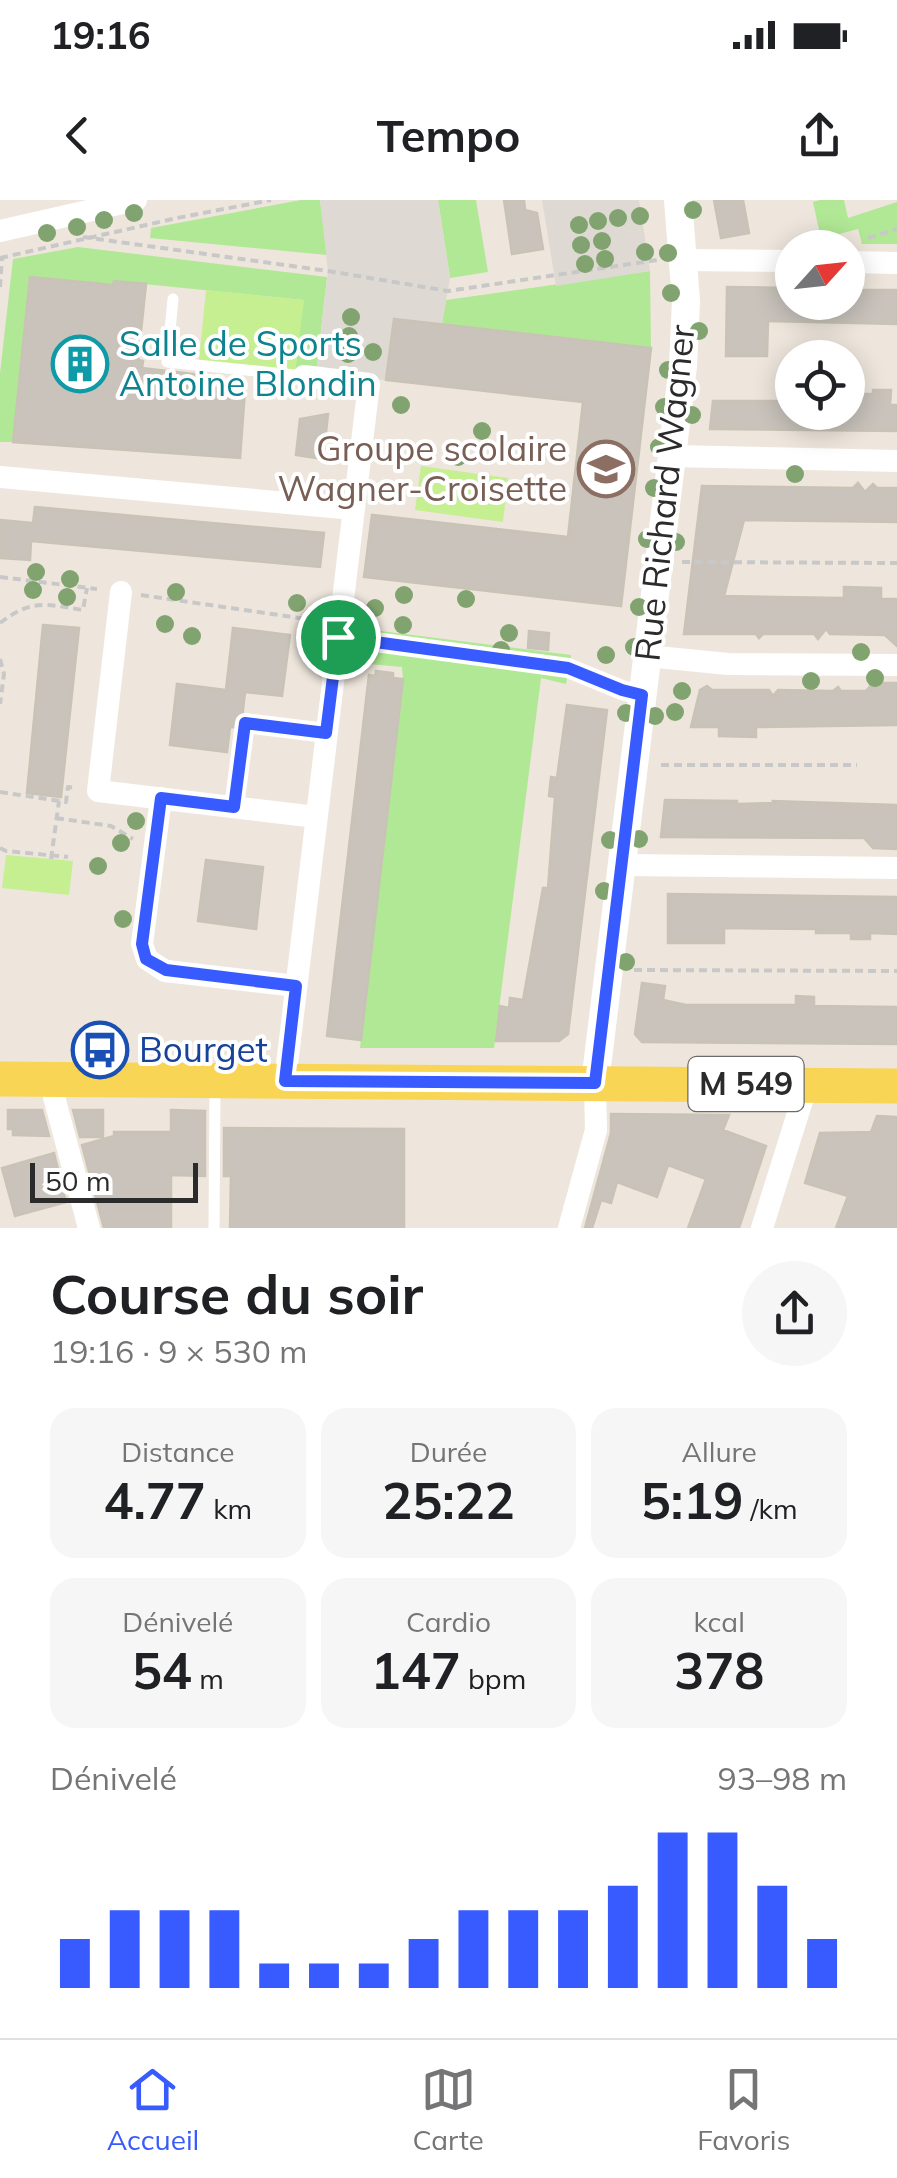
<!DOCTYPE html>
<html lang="fr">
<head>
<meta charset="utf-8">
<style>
  body { margin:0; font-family:Mulish,sans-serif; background:#f6f6f6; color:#202124; height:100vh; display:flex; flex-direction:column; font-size:38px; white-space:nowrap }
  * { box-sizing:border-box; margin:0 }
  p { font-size:32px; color:#757577 }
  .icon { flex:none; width:55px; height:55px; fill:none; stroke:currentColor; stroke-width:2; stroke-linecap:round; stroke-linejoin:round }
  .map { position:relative; height:1028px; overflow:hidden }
  .drawer { display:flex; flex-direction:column; background:#fff; flex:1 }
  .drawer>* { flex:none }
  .needle { width:65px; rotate:63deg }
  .tools { position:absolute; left:775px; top:30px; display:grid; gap:20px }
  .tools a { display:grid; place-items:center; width:90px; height:90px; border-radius:50%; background:#fff; box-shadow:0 5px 25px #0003; font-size:50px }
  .scale { position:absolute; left:30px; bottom:25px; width:168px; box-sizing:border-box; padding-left:10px; border:5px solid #2b2b2b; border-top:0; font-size:28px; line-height:35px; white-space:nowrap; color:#2b2b2b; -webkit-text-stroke:8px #fff; paint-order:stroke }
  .pin { position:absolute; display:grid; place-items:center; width:85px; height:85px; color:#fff; margin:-42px; border:5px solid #fff; border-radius:50%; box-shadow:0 2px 10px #0007 }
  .round { display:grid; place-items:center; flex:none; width:105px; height:105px; border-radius:52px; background:#f6f6f6 }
  .headline { display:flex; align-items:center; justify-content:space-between; height:170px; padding:0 50px }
  h1 { font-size:55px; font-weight:700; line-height:75px }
  .figures { display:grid; grid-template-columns:repeat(3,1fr); gap:15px; height:170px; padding:10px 50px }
  .figures div { display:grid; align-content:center; border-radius:25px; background:#f6f6f6; text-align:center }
  .figures b { font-size:50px; font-weight:700 }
  .figures small { font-size:28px; font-weight:400 }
  .figures p { font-size:28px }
  .chart { height:280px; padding:20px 50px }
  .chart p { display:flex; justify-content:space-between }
  .chart svg { width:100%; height:180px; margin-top:10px; stroke:#385bff; stroke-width:6 }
  .status { display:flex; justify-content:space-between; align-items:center; height:70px; padding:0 50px; background:#fff; direction:ltr }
  .status svg { height:28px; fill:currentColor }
  header { display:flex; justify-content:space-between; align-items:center; height:130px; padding:0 50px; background:#fff; font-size:45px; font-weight:700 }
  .dock { display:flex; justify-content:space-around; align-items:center; height:140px; border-top:2px solid #e0e0e0; background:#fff; font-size:28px; color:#757577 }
  .dock a { display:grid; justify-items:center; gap:5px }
  .dock .on { color:#385bff }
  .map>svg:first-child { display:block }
  .green { fill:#b1e895 }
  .pitch { fill:#c6ef91 }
  .plaza { fill:#ded9d3 }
  .building { fill:#c9c3bc; stroke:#c9c3b6; stroke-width:2.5 }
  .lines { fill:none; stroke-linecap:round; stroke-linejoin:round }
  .path { stroke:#c8c8c8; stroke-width:4; stroke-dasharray:8 5; stroke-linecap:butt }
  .service { stroke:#fff; stroke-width:11 }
  .minor { stroke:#fff; stroke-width:22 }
  .tertiary { stroke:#fff; stroke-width:28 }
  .primary { stroke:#f9d556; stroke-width:35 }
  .tree { fill:#81a36f }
  .route-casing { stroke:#fff; stroke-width:20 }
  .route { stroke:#385bff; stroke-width:12 }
  .labels { text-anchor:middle; stroke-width:8; stroke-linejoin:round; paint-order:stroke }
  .shield { fill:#fff; stroke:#6b6b6b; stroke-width:2.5 }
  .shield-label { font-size:32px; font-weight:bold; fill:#2b2b2b }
  .culture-label { font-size:35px; fill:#0d838f; stroke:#fff; text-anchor:start }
  .education-label { font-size:35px; fill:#785e54; stroke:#fff; text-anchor:end }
  .street-label { font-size:35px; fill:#2b2b2b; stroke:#fff }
  .transit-label { font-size:35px; fill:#164399; stroke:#fff; text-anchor:start }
</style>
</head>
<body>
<div class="status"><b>19:16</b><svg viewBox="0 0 49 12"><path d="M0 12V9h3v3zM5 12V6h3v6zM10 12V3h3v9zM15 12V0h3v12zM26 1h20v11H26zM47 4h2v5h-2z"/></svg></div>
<header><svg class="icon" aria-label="back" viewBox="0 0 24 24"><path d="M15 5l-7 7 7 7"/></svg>Tempo<svg class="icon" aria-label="share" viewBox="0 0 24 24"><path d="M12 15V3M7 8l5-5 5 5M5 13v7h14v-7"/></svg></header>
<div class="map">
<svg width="897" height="1028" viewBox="0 0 897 1028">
  <rect width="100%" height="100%" fill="#eee6dc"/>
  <path class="green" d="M301 0H320L327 55 150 38 151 28Z
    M438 0H476L488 72 450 78Z
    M820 0H844L848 18 897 2V44H862L858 29 821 39 813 2Z
    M78 47 327 77 316 174 295 173 303 100 114 81 113 85 30 77 13 242H0V173L13 59Z
    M650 71 651 148 442 124 446 100Z
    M357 428 571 455 570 464 357 435Z
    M356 445 568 472 566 484 541 478 494 848H360L403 479 402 467 358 463 354 458Z"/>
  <path class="pitch" d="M206 90 304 100 295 173 199 160Z
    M421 266 508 278 503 322 415 310Z
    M6 655 73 661 69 695 2 688Z"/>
  <path class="plaza" d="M320 0H438L450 78 442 124 394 119 386 180 316 174 328 71Z
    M542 0H639L650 71 556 86Z"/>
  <path class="building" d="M504 0H524L525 10 537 13 543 49 512 54Z
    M714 0H743L749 33 721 38Z
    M30 77 113 85 114 81 146 84 138 160 143 161 142 168 194 174 193 186 245 191 240 258 13 242Z
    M727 87 789 88 792 102H848V90H897V124L768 121 767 156H726Z
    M394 119 651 148 621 406 364 377 372 315 568 337 583 202 386 180Z
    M873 190H891L890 205H897V231L710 229 713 201H792V212H848V194H873Z
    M328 214 323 259 296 255 300 219Z
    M858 283 865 292 873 284 877 288H897V322L744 320 724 396 844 398V387L881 388V399H897V446L885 435 830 434 826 429 818 439 814 434H763L759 438 756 434H684L702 286 853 288Z
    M35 307 324 333 320 367 31 341 30 360 0 358V320L33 323Z
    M43 425 79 428 61 597 27 593Z
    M233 428 290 435 282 496 245 492 241 528 230 527 227 552 170 545 177 484 226 490Z
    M529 431 549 433 548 450 528 448Z
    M376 471 393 473V478L403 479 361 840 327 836 369 475 375 476Z
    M873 483H897V525L756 527V537L719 536V527H691L700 490 707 486 712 490H769L773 496 778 490 833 491 838 487 841 491H866Z
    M567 505 607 510 568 834 559 841H496L500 806 509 808 510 798 523 800 543 688H548L555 597 549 596 551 577 557 578Z
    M665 600 737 601V604L774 603 773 601 897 605V649L873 648 864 638 661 637Z
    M206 660 263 667 256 729 198 721Z
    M668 694 897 697V734L870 733V739H851V733H816V729L724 728V743H668Z
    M642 783 665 786 663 800 686 805H796V796L814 797V806L897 807V844L642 842 635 834Z
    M8 910H42L49 936 13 935V929H8Z
    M73 910H103V937H80Z
    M171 910 205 911V976L171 975V1028H104L82 945 114 936V932H171Z
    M611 914 729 915 723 930 766 946 739 1028H688L706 979 668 965 657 997 617 982 611 1003 601 1000 592 1028H585L611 933Z
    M877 916 897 917V1028H836L848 996 805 983 820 933 871 932Z
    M224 928 404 929V1028H230L231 976H224Z
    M54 953 66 1002 15 1016 2 968Z"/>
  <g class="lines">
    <path class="path" d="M83 37 328 71 448 91 657 60
      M868 38 897 29
      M0 58 177 18 271 0
      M0 87 2 57
      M682 362 897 363
      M0 377 97 389
      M141 395 320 421
      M0 423C31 399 46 404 83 410L87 388
      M362 440 567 468 617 488
      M0 459 4 474 0 504
      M242 522 306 531
      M661 565H857
      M236 587 245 523
      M0 592 66 602 68 587 77 588
      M56 618 111 626 133 639
      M0 648 6 651 68 657
      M51 659 59 601
      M634 770 897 771"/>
    <path class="service" d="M173 99 167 162 304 176
      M214 1028 215 887"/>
    <path class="minor" d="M0 31 136 0
      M684 60 792 61
      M848 62 897 63
      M672 256 897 261
      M0 277 354 309
      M121 392 98 591 316 617
      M647 456 728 464 897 465
      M161 598 142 744 147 759 165 771 296 786
      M622 665 897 668
      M49 878 89 1028
      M285 881 369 184 304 176
      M569 1028 596 930 595 883
      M762 1028 807 885"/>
    <path class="tertiary" d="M595 883 683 166 686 101 678 0"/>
    <path class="primary" d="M0 879 897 886"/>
  </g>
  <g class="tree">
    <circle cx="693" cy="10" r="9"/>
    <circle cx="134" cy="13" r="9"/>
    <circle cx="640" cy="16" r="9"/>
    <circle cx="618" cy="18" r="9"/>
    <circle cx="104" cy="20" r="9"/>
    <circle cx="598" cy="21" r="9"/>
    <circle cx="579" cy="25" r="9"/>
    <circle cx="77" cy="27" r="9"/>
    <circle cx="47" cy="33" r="9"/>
    <circle cx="602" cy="41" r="9"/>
    <circle cx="581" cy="45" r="9"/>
    <circle cx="645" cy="52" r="9"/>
    <circle cx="668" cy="53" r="9"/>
    <circle cx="605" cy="59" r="9"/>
    <circle cx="585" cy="64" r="9"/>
    <circle cx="671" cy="93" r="9"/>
    <circle cx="351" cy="117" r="9"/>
    <circle cx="699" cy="131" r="9"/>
    <circle cx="349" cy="136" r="9"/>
    <circle cx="373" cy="152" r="9"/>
    <circle cx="348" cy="154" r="9"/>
    <circle cx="668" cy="170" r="9"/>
    <circle cx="401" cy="205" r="9"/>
    <circle cx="664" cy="207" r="9"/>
    <circle cx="692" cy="215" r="9"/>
    <circle cx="482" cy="231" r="9"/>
    <circle cx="659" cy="247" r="9"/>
    <circle cx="458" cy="257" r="9"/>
    <circle cx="795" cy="274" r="9"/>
    <circle cx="654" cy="288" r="9"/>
    <circle cx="647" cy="339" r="9"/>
    <circle cx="676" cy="342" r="9"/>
    <circle cx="36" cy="372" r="9"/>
    <circle cx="70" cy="379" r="9"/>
    <circle cx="33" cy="390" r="9"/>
    <circle cx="176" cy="392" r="9"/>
    <circle cx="404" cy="395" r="9"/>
    <circle cx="67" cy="397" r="9"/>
    <circle cx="466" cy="399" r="9"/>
    <circle cx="297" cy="403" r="9"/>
    <circle cx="639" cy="407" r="9"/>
    <circle cx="375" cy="408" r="9"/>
    <circle cx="165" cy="424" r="9"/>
    <circle cx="403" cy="425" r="9"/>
    <circle cx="509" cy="433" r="9"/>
    <circle cx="192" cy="436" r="9"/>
    <circle cx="634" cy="447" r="9"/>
    <circle cx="501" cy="450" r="9"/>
    <circle cx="861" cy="452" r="9"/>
    <circle cx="606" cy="455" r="9"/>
    <circle cx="875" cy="478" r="9"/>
    <circle cx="811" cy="481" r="9"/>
    <circle cx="682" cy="491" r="9"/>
    <circle cx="675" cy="512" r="9"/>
    <circle cx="626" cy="513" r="9"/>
    <circle cx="655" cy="516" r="9"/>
    <circle cx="136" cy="621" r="9"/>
    <circle cx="639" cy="639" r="9"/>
    <circle cx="610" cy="640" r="9"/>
    <circle cx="121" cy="643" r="9"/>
    <circle cx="98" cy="666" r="9"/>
    <circle cx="604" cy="691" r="9"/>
    <circle cx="123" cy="719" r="9"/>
    <circle cx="626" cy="762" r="9"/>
  </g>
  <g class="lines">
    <g class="route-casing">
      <path id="route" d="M338 437 568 468 622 490 642 495 595 883 285 881 296 786 166 770 146 759 142 744 161 598 234 607 245 523 326 533Z"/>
    </g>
    <use href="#route" class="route"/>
  </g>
  <defs>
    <g id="building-ring" transform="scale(2.875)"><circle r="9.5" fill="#fff" stroke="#0f9aa8" stroke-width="1.5"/><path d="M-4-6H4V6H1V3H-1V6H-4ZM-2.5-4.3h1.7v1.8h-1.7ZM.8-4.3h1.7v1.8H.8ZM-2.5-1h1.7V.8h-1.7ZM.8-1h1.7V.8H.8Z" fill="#0f9aa8"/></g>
    <g id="school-ring" transform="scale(2.875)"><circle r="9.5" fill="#fff" stroke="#8d6e63" stroke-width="1.5"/><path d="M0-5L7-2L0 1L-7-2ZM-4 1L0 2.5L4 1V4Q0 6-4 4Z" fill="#8d6e63"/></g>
    <g id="bus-ring" transform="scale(2.875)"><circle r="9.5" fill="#fff" stroke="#1a4fb4" stroke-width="1.5"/><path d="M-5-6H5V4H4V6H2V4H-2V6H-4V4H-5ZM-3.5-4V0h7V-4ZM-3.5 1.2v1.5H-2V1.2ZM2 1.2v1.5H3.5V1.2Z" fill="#1a4fb4"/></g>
  </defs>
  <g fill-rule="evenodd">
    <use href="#building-ring" x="80" y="164"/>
    <use href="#school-ring" x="606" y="269"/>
    <use href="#bus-ring" x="100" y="850"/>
  </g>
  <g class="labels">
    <rect class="shield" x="688.5" y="857" width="115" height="54" rx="8"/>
    <g class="shield-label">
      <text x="746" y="895">M 549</text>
    </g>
    <g class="culture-label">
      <text x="119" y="156">Salle de Sports<tspan x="119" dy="40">Antoine Blondin</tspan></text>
    </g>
    <g class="education-label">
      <text x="567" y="261">Groupe scolaire<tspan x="567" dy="40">Wagner-Croisette</tspan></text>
    </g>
    <g class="street-label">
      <text transform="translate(665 293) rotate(-84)" y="12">Rue Richard Wagner</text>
    </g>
    <g class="transit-label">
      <text x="139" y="862">Bourget</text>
    </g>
  </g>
</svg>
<div class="tools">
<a><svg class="needle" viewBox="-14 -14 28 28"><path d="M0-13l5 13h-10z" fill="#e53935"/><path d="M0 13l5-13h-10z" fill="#757577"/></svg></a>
<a><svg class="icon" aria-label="locate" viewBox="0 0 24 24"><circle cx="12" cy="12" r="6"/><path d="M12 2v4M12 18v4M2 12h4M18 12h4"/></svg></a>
</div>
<div class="scale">50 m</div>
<div class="pin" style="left:338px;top:437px;background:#1e9e55"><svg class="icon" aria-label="arrive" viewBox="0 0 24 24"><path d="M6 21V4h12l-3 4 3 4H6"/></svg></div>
</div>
<section class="drawer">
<div class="headline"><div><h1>Course du soir</h1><p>19:16 · 9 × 530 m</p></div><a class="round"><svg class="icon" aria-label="share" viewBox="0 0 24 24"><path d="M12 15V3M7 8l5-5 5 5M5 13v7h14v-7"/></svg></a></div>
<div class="figures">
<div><p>Distance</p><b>4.77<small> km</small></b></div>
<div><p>Durée</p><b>25:22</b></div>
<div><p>Allure</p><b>5:19<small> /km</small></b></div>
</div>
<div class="figures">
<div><p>Dénivelé</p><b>54<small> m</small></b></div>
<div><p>Cardio</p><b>147<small> bpm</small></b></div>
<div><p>kcal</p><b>378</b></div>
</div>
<div class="chart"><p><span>Dénivelé</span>93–98 m</p>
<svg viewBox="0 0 160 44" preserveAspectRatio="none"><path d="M5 44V32M15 44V25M25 44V25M35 44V25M45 44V38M55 44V38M65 44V38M75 44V32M85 44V25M95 44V25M105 44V25M115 44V19M125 44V6M135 44V6M145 44V19M155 44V32"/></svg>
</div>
</section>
<nav class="dock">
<a class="on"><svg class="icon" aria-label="home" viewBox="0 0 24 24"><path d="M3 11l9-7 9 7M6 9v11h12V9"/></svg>Accueil</a>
<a><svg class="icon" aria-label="map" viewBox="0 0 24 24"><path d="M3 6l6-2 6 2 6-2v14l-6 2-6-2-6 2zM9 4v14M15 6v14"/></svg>Carte</a>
<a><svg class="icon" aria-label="saved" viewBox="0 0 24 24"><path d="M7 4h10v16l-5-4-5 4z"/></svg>Favoris</a>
</nav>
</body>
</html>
